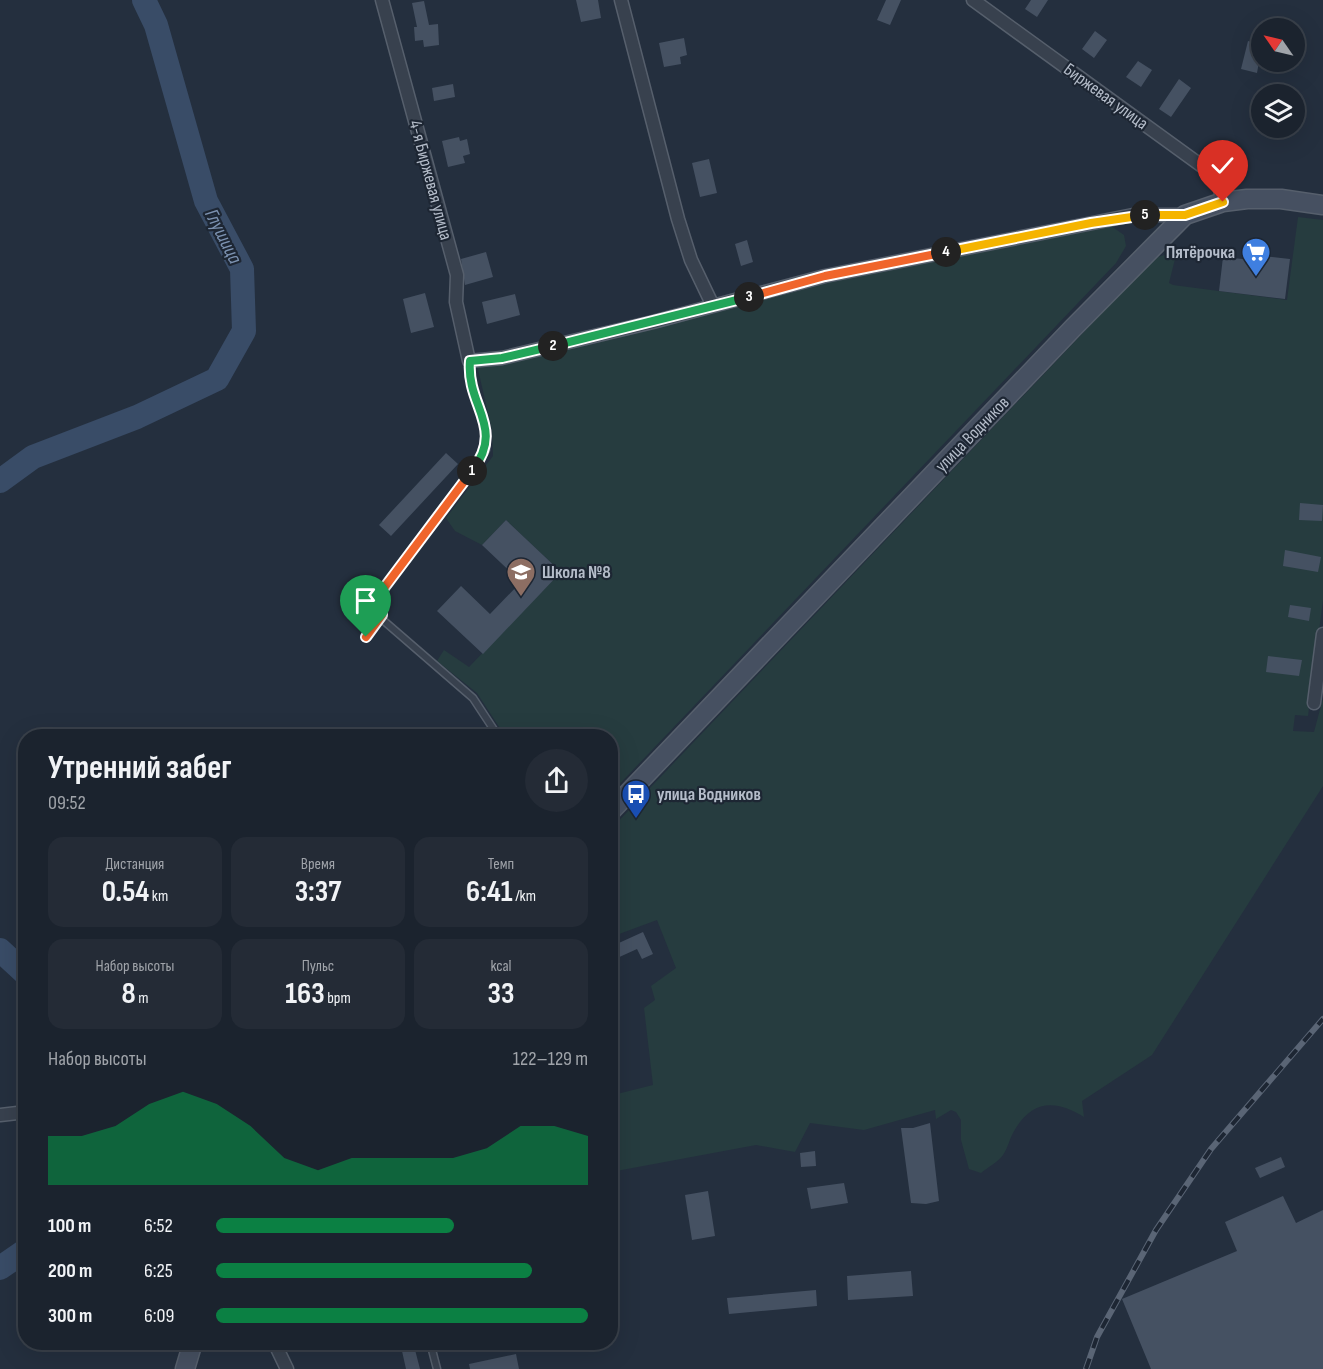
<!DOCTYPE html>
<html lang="ru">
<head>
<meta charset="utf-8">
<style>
  body { margin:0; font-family:"Sofia Sans Condensed",sans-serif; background:#242b36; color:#f1f3f6; height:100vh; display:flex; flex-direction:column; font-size:22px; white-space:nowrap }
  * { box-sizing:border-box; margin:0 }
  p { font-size:20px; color:#a0a4aa }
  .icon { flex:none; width:33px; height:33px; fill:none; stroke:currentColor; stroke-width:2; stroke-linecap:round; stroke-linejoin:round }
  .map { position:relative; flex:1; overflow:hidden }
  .drawer { position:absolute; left:18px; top:729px; width:600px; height:621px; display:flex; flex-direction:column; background:#1b232e; border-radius:24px; box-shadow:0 6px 24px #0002,0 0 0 2px #39404a }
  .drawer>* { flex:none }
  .needle { width:39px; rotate:304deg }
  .controls { position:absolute; left:1251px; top:18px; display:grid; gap:12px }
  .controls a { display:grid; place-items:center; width:54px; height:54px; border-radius:50%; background:#1b232e; box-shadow:0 6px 24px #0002,0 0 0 2px #39404a; font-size:30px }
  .pin { position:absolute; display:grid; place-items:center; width:51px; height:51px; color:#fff; margin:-62px -26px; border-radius:50% 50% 50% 0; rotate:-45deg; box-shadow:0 0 6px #0007 }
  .pin .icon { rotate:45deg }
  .km { position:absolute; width:30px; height:30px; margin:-15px; border-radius:50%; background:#222; color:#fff; font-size:16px; line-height:30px; text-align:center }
  .round { display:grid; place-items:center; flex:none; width:63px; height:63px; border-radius:32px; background:#242b36 }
  .headline { display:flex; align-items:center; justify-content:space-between; height:102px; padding:0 30px }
  h1 { font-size:33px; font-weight:700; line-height:45px }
  .stats { display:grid; grid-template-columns:repeat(3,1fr); gap:9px; height:102px; padding:6px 30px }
  .stats div { display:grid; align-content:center; border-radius:15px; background:#242b36; text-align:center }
  .stats b { font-size:30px; font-weight:700 }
  .stats small { font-size:16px; font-weight:400 }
  .stats p { font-size:16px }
  .chart { height:168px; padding:12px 30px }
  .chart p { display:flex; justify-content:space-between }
  .chart svg { width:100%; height:108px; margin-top:6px; fill:#0b8043; opacity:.7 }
  ul { padding:0 30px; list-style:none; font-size:20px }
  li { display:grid; grid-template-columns:96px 72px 1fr; align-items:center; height:45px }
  li i { height:15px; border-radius:8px; background:#0b8043 }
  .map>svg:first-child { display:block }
  .green { fill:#263c3f }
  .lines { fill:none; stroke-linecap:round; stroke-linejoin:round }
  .river { stroke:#394c67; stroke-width:24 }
  .building { fill:#455162 }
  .lane-casing { stroke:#565f6c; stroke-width:9 }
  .street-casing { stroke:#565f6c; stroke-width:15 }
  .secondary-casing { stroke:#565f6c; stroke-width:21 }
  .path { stroke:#44595c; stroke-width:2; stroke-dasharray:4.5 4.5; stroke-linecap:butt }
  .lane { stroke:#38414e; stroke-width:6 }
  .street { stroke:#38414e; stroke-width:12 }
  .secondary { stroke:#465061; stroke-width:18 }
  .rail-casing { stroke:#5a6575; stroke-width:6 }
  .rail { stroke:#1d2633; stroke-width:4; stroke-dasharray:11; stroke-linecap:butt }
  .split-1-casing { stroke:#fff; stroke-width:12 }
  .split-2-casing { stroke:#fff; stroke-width:12 }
  .split-3-casing { stroke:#fff; stroke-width:12 }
  .split-4-casing { stroke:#fff; stroke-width:12 }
  .split-5-casing { stroke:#fff; stroke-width:12 }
  .split-6-casing { stroke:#fff; stroke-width:12 }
  .split-1 { stroke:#f0652b; stroke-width:8 }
  .split-2 { stroke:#22a559; stroke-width:8 }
  .split-3 { stroke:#22a559; stroke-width:8 }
  .split-4 { stroke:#f0652b; stroke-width:8 }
  .split-5 { stroke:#f5b400; stroke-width:8 }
  .split-6 { stroke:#f5b400; stroke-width:8 }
  .labels { text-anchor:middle; stroke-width:4.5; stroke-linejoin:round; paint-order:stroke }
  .street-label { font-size:18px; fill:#b4bcc9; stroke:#1d2633 }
  .poi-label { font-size:18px; font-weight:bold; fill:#b4bcc9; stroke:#1d2633; text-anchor:start }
  .water-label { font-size:20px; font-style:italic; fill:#7c92b1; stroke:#1d2633 }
</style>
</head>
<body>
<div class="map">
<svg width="1323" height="1369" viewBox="0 0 1323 1369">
  <rect width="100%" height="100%" fill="#242f3e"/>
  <path class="green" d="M1298 217 1323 220V600L1308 716 1295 715 1293 731 1314 732 1323 698V786L1152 1055 1082 1101 1084 1117C1054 1098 1030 1101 1013 1133 1009 1140 1008 1148 1003 1155 998 1162 988 1167 981 1173L969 1169 961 1140V1120L956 1112 951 1110 936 1119 935 1110 864 1130 810 1123 795 1152 756 1145 611 1172V1119L620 1112 617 1094 653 1085 644 1008 655 1000 651 986 676 968 657 920 611 937 610 830 1142 271 1158 257 1177 251 1169 283 1173 285 1287 300Z
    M1111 226 1124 235 1126 246 1116 263 611 793 610 736H505L477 693 437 661 444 650 469 667 561 572 506 520 482 545 455 531 446 518 493 456 492 430 477 365 505 364 828 281Z"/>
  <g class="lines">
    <path class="river" d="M0 481 33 457 137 417 217 379 244 331 242 269 206 201 156 25 144 0
      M0 950 26 974
      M0 1268 26 1250"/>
  </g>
  <path class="building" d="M576 0H598L601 18 581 22Z
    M886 0H901L890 25 877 20Z
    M1031 0H1048L1037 17 1025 9Z
    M424 1 429 25 438 24 439 45 424 47 423 40 415 41 414 27H417L412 3Z
    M1095 31 1107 40 1094 58 1082 49Z
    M684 38 687 55 680 57 681 64 664 67 659 43Z
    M1248 41 1262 45 1257 73 1241 69Z
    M1138 61 1152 70 1141 87 1126 77Z
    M1179 79 1191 88 1171 117 1159 109Z
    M453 84 455 97 434 101 432 88Z
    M459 137 460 141 467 139 470 154 463 156 465 163 448 167 442 141Z
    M709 159 717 193 700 197 692 163Z
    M747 240 753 262 741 266 735 244Z
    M486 252 493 277 465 285 461 259Z
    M1262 256 1290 259 1285 299 1219 291 1223 257 1262 261Z
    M425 293 434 327 411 333 403 299Z
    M515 294 520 315 487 324 482 302Z
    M446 453 458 464 391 536 379 525Z
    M1300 503 1323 505 1322 521 1299 520Z
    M506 520 561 572 483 654 437 611 461 586 490 614 521 582 482 545Z
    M1285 550 1321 557 1318 572 1283 566Z
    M1290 605 1311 608 1309 621 1288 617Z
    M1268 656 1302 660 1299 676 1266 672Z
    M643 932 653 954 642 959 637 949 615 959 610 947Z
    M930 1123 939 1201 926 1204 911 1203 901 1128H913Z
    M815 1151 816 1166 801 1167 800 1153Z
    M1281 1157 1285 1167 1260 1178 1255 1168Z
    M844 1183 848 1203 811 1209 807 1188Z
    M708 1191 715 1236 692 1240 685 1195Z
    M1283 1196 1296 1223 1323 1210V1369H1151L1122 1299 1237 1251 1225 1222Z
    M911 1271 913 1296 848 1300 847 1276Z
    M816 1290 817 1306 729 1314 727 1298Z
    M400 1342H413L420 1369H406Z
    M516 1354 519 1369H470L469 1364Z"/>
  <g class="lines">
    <g class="lane-casing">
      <path id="lane" d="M469 361C467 392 490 419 486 450L384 588 379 598 380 611 384 621 473 698 498 736
        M610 1277 612 1286
        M430 1342 437 1369"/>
    </g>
    <g class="street-casing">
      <path id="street" d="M382 0 457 275 456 302 469 361 502 358 653 322 825 276 1133 215H1185
        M621 0 678 219 691 260 713 306
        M973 0 1217 177 1223 202
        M1314 703 1323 634
        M0 1115 26 1112
        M274 1342 287 1369"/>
    </g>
    <g class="secondary-casing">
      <path id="secondary" d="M610 812 1073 328 1185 215 1223 202 1247 199H1281L1323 205
        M185 1369 193 1342"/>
    </g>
    <path class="path" d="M366 637 375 625"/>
    <use href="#lane" class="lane"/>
    <use href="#street" class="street"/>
    <use href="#secondary" class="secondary"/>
    <g class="rail-casing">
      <path id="rail" d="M1086 1369 1097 1337 1156 1230 1211 1149 1323 1019"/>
    </g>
    <use href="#rail" class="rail"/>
  </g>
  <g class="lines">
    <g class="split-1-casing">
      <path id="split-1" d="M366 637 382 615 380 598 384 588 472 471"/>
    </g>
    <g class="split-2-casing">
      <path id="split-2" d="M472 471C506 427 466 407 470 361L502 358 553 346"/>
    </g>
    <g class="split-3-casing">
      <path id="split-3" d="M553 346 749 297"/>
    </g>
    <g class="split-4-casing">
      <path id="split-4" d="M749 297 825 276 946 252"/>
    </g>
    <g class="split-5-casing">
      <path id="split-5" d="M946 252 1091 223 1145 215"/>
    </g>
    <g class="split-6-casing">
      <path id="split-6" d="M1145 215H1185L1223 202"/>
    </g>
    <use href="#split-1" class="split-1"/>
    <use href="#split-2" class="split-2"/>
    <use href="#split-3" class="split-3"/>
    <use href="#split-4" class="split-4"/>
    <use href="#split-5" class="split-5"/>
    <use href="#split-6" class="split-6"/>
  </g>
  <defs>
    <g id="supermarket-pin" transform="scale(1.5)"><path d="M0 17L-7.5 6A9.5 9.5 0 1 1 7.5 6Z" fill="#3f7fe0" stroke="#1d2633"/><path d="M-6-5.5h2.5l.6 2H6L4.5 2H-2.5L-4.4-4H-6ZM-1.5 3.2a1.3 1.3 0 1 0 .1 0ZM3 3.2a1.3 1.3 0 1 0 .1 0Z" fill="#fff"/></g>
    <g id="school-pin" transform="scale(1.5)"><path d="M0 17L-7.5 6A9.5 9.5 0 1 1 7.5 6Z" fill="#8d6e63" stroke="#1d2633"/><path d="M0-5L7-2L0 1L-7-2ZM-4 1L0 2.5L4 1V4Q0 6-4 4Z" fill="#fff"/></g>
    <g id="bus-pin" transform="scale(1.5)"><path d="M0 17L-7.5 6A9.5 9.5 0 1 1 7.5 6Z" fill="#1a4fb4" stroke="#1d2633"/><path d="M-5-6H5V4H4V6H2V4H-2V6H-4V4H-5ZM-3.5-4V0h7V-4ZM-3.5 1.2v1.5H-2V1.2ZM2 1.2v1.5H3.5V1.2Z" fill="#fff"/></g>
  </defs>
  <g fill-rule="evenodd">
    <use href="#supermarket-pin" x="1256" y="252"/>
    <use href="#school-pin" x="521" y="572"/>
    <use href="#bus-pin" x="636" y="794"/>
  </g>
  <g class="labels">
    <g class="street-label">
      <text transform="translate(1106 96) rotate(36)" y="6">Биржевая улица</text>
      <text transform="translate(431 180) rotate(75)" y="6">4-я Биржевая улица</text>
      <text transform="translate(972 434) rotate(-46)" y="6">улица Водников</text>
    </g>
    <g class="poi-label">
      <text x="1235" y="258" text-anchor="end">Пятёрочка</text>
      <text x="542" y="578">Школа №8</text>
      <text x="657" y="800">улица Водников</text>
    </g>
    <g class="water-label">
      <text transform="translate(224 236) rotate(63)" y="7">Глушица</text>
    </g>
  </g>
</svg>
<div class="controls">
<a><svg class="needle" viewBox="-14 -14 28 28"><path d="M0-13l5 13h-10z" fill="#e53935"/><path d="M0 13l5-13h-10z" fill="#a0a4aa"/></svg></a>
<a><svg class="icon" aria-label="layers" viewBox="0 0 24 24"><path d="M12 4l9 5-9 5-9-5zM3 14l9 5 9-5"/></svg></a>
</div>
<div class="pin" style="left:366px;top:637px;background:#1e9e55"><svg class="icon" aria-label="arrive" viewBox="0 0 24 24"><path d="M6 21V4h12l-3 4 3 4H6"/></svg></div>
<div class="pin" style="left:1223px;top:202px;background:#d93025"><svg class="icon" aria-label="check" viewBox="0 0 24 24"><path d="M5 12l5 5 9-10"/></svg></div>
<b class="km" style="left:472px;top:471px">1</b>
<b class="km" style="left:553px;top:346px">2</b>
<b class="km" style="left:749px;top:297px">3</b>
<b class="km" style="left:946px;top:252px">4</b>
<b class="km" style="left:1145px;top:215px">5</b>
<section class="drawer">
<div class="headline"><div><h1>Утренний забег</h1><p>09:52</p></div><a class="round"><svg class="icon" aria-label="share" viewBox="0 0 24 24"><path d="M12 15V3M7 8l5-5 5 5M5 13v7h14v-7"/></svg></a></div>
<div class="stats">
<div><p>Дистанция</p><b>0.54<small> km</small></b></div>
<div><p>Время</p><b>3:37</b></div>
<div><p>Темп</p><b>6:41<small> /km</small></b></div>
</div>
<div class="stats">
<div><p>Набор высоты</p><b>8<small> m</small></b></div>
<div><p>Пульс</p><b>163<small> bpm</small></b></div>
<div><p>kcal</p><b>33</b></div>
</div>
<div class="chart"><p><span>Набор высоты</span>122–129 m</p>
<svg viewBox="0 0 160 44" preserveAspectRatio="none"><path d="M0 44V24L10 24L20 20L30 11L40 6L50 11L60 20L70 33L80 38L90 33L100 33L110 33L120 33L130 29L140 20L150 20L160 24V44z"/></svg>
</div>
<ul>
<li><b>100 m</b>6:52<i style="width:64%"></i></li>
<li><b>200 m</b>6:25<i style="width:85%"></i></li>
<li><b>300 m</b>6:09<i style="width:100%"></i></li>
</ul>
</section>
</div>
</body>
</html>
